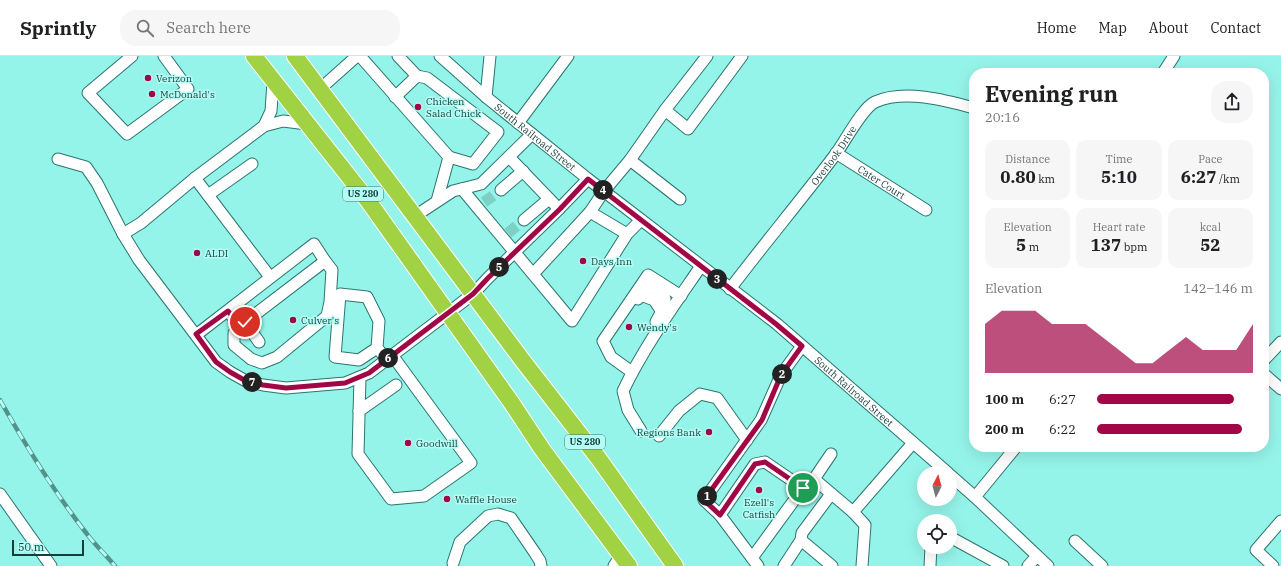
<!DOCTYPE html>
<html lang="en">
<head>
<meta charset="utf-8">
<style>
  body { margin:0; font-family:"IBM Plex Serif",serif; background:#f6f6f6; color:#202124; height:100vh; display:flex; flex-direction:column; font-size:15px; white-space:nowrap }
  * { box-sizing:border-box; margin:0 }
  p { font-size:13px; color:#757577 }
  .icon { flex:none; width:22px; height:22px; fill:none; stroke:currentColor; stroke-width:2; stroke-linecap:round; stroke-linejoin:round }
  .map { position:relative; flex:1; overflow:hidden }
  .side { position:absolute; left:969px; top:12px; width:300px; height:384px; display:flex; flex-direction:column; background:#fff; border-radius:16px; box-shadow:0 4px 16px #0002 }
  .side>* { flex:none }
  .needle { width:26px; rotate:6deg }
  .fabs { position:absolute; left:917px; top:410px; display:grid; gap:8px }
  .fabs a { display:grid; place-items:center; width:40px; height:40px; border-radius:50%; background:#fff; box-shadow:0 4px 16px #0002; font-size:20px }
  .scale { position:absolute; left:12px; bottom:10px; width:72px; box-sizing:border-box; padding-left:4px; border:2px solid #163e3a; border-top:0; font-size:11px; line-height:14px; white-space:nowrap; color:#163e3a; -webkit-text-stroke:3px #b4fdf5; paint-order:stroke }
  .pin { position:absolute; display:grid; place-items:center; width:34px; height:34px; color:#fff; margin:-17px; border:2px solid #fff; border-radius:50%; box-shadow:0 1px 4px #0007 }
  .km { position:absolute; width:20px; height:20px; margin:-10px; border-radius:50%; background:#222; color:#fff; font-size:11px; line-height:20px; text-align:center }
  .round { display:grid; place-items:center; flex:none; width:42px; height:42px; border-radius:16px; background:#f6f6f6 }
  .overview { display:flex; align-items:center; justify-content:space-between; height:68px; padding:0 16px }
  h1 { font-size:22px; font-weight:700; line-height:30px }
  .stats { display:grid; grid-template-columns:repeat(3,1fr); gap:6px; height:68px; padding:4px 16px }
  .stats div { display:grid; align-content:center; border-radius:10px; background:#f6f6f6; text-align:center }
  .stats b { font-size:17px; font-weight:700 }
  .stats small { font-size:11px; font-weight:400 }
  .stats p { font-size:11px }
  .chart { height:112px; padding:8px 16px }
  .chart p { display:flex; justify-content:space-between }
  .chart svg { width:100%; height:72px; margin-top:4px; fill:#a10646; opacity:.7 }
  ul { padding:0 16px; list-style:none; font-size:13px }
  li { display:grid; grid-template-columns:64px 48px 1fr; align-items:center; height:30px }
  li i { height:10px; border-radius:5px; background:#a10646 }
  header { display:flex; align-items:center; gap:24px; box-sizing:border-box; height:56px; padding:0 20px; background:#fff; border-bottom:1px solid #e0e0e0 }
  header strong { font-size:19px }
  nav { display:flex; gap:22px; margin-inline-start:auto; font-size:14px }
  .search { width:280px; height:36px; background:#f6f6f6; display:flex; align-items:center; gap:10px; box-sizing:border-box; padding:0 14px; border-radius:16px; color:#757577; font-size:15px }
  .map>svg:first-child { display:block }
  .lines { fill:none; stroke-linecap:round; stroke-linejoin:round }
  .minor-tunnel { stroke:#7cd0c6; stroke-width:11; stroke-dasharray:11 5.5; stroke-linecap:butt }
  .minor-casing { stroke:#2b756e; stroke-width:13 }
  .highway-casing { stroke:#fff; stroke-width:18 }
  .minor { stroke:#fff; stroke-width:11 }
  .highway { stroke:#a0d244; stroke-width:16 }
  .rail-casing { stroke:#51928b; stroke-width:4.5 }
  .rail { stroke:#b4fdf5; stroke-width:3; stroke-dasharray:9; stroke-linecap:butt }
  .route-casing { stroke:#fff; stroke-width:8 }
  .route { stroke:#a10646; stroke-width:5 }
  .poi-dot { fill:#a10646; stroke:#b4fdf5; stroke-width:1.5 }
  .labels { text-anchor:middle; stroke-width:3; stroke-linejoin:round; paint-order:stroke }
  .shield { fill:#b4fdf5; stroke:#457772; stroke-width:1 }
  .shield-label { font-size:9px; font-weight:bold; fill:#163e3a }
  .poi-label { font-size:10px; fill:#163e3a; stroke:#b4fdf5; text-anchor:start }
  .street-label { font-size:10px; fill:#163e3a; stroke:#b4fdf5 }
</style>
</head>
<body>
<header>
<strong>Sprintly</strong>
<div class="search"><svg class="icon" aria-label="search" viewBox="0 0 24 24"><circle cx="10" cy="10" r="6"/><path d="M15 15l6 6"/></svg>Search here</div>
<nav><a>Home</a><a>Map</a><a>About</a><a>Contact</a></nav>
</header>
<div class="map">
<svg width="1281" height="510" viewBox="0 0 1281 510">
  <rect width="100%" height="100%" fill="#95f4e9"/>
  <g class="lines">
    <path class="minor-tunnel" d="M484 146 501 134
      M508 177 524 164"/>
    <g class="minor-casing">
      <g id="minor">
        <path d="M132 0 88 37 127 78 188 33 164 0"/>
        <path d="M360 0 449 101 437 145"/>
        <path d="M398 0 417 20"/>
        <path id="s1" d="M440 0 486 41 588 123 777 268 948 417"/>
        <path d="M707 0 665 54 688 73 742 0"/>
        <path d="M1163 17 1174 0"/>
        <path d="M320 33 357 0"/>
        <path d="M395 41 417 20 427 22 498 76 473 108 449 101"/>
        <path d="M486 41 490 0"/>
        <path d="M665 54 630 104 680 143"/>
        <path d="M518 67 568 0"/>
        <path d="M264 70 271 55 273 26"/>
        <path id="s2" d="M836 97 926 154"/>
        <path d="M509 101 559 153"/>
        <path d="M58 103 86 111 97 127 123 178 139 204 216 306 230 316 246 325 263 329 286 332 345 327 369 317 473 238 488 222 559 153 588 123"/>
        <path d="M195 122 270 221"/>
        <path d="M462 133 572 265 627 178 641 164"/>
        <path d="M501 134 523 115"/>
        <path d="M208 139 252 108"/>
        <path d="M590 156 627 178"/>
        <path d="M415 160 453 135 481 128 532 78"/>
        <path d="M524 164 549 143"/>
        <path d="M123 178 141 167 195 122 264 70 283 65 307 68"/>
        <path d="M533 218 590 156 604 135 630 104"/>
        <path id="s3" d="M730 233C764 188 801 144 835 99 845 86 862 52 875 46 904 33 945 44 974 52"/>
        <path d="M641 239 654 244 662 256"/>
        <path d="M638 243C641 238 644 233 649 232 656 231 666 238 665 245 664 253 659 260 656 266"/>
        <path d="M245 266 259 286"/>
        <path d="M240 270 234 277V289L251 303 262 307 277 301 327 260 330 246 332 214 325 205"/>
        <path d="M196 279 314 188 325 205 240 270 228 255"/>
        <path d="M377 292 359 304 335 301 340 238 367 241 379 265 377 292 387 303"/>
        <path d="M1264 304 1281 286"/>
        <path d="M632 316 611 301 603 285 648 219 681 240"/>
        <path d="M1264 318 1281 333"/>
        <path d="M360 321 358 398 391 443 424 440 471 407 392 299"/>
        <path d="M359 355 396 329"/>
        <path d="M641 375 628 354 623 335C644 291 673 251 701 210"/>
        <path d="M659 380 679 355 700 338 717 342 747 384"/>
        <path d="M831 398 814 423 853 456 865 469 862 510"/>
        <path d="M950 419 975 441 1048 510"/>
        <path d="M0 438 51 510"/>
        <path d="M975 441 1016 391"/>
        <path d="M853 456 913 387"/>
        <path d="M720 459 755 408 765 406 803 432"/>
        <path d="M950 481 1003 510"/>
        <path d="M801 484 832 510"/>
        <path d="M1075 485 1102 510"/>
        <path d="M752 502 803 432 809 427"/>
        <path d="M453 507 460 486 488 460 498 458 511 462 535 497 540 505 541 510"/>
        <path d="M614 510 621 499"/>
        <path d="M758 510 720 459 704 444 761 364 781 319 802 290"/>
        <path d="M784 510 801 484 802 477 831 438"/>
        <path d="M930 510 931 491"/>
        <path d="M1028 510 1037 500"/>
        <path d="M1273 510 1256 494 1281 465"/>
      </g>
    </g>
    <g class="highway-casing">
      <path id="highway" d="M254 0 369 146 511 346 542 393 629 510
        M295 0 523 305 599 403 675 510"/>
    </g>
    <use href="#minor" class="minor"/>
    <use href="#highway" class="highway"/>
    <g class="rail-casing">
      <path id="rail" d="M0 344C26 390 54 436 87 478 95 489 106 499 115 510"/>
    </g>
    <use href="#rail" class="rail"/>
  </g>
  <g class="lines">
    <g class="route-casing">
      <path id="route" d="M245 266 240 270 228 255 196 278 216 306 230 316 246 325 263 329 286 332 345 327 369 317 473 238 488 222 560 153 588 123 776 268 802 290 781 319 762 364 704 444 720 459 755 408 765 406 803 432"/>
    </g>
    <use href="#route" class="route"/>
  </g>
  <g class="poi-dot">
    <circle cx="148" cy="22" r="4"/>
    <circle cx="152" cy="38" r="4"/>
    <circle cx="418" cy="51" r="4"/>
    <circle cx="197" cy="197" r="4"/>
    <circle cx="583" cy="205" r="4"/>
    <circle cx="293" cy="264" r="4"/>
    <circle cx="629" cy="271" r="4"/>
    <circle cx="709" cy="376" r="4"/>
    <circle cx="408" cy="387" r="4"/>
    <circle cx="759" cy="434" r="4"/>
    <circle cx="447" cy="443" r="4"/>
  </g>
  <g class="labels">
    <g class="shield">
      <rect x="343" y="131" width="40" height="14" rx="3"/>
      <rect x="565" y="379" width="40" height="14" rx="3"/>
    </g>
    <g class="shield-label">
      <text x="363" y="141">US 280</text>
      <text x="585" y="389">US 280</text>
    </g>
    <g class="poi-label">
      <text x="156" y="26">Verizon</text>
      <text x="160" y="42">McDonald's</text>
      <text x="426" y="49">Chicken<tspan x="426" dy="12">Salad Chick</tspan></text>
      <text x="205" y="201">ALDI</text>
      <text x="591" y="209">Days Inn</text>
      <text x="301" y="268">Culver's</text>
      <text x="637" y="275">Wendy's</text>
      <text x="701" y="380" text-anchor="end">Regions Bank</text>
      <text x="416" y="391">Goodwill</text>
      <text x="455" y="447">Waffle House</text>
      <text x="759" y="450" text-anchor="middle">Ezell's<tspan x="759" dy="12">Catfish</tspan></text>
    </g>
    <g class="street-label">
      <text dy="4" stroke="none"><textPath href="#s1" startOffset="125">South Railroad Street</textPath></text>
      <text dy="4" stroke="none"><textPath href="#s3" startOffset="169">Overlook Drive</textPath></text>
      <text dy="4" stroke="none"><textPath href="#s2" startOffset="54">Cater Court</textPath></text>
      <text dy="4" stroke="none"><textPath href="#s1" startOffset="533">South Railroad Street</textPath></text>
    </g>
  </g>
</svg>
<div class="fabs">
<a><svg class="needle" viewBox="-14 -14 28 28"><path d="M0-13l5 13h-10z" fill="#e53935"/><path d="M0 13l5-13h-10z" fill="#757577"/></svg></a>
<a><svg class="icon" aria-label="locate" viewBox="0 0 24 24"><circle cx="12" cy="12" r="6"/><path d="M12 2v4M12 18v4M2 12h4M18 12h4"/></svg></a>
</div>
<div class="scale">50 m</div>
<div class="pin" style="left:803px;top:432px;background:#1e9e55"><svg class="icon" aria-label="arrive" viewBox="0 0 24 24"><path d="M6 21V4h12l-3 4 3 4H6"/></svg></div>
<div class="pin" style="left:245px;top:266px;background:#d93025"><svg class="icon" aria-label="check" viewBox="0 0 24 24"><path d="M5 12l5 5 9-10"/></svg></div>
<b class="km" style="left:707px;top:440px">1</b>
<b class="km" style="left:782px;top:318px">2</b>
<b class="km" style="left:717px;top:223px">3</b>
<b class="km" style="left:603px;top:134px">4</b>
<b class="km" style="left:499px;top:211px">5</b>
<b class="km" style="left:388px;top:302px">6</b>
<b class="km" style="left:252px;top:326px">7</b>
<section class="side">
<div class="overview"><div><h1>Evening run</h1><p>20:16</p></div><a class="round"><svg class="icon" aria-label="share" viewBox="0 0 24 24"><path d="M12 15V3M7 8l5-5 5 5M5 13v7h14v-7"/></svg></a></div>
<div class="stats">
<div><p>Distance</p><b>0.80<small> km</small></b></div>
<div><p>Time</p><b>5:10</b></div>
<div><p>Pace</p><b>6:27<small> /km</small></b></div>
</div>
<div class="stats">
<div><p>Elevation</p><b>5<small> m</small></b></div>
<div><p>Heart rate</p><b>137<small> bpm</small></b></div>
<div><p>kcal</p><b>52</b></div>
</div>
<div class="chart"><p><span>Elevation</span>142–146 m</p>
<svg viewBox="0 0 160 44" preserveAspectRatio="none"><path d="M0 44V14L10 6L20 6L30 6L40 14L50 14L60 14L70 22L80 30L90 38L100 38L110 30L120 22L130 30L140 30L150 30L160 14V44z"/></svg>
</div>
<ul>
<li><b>100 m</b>6:27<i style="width:88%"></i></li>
<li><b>200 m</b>6:22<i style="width:93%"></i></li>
</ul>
</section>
</div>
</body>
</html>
